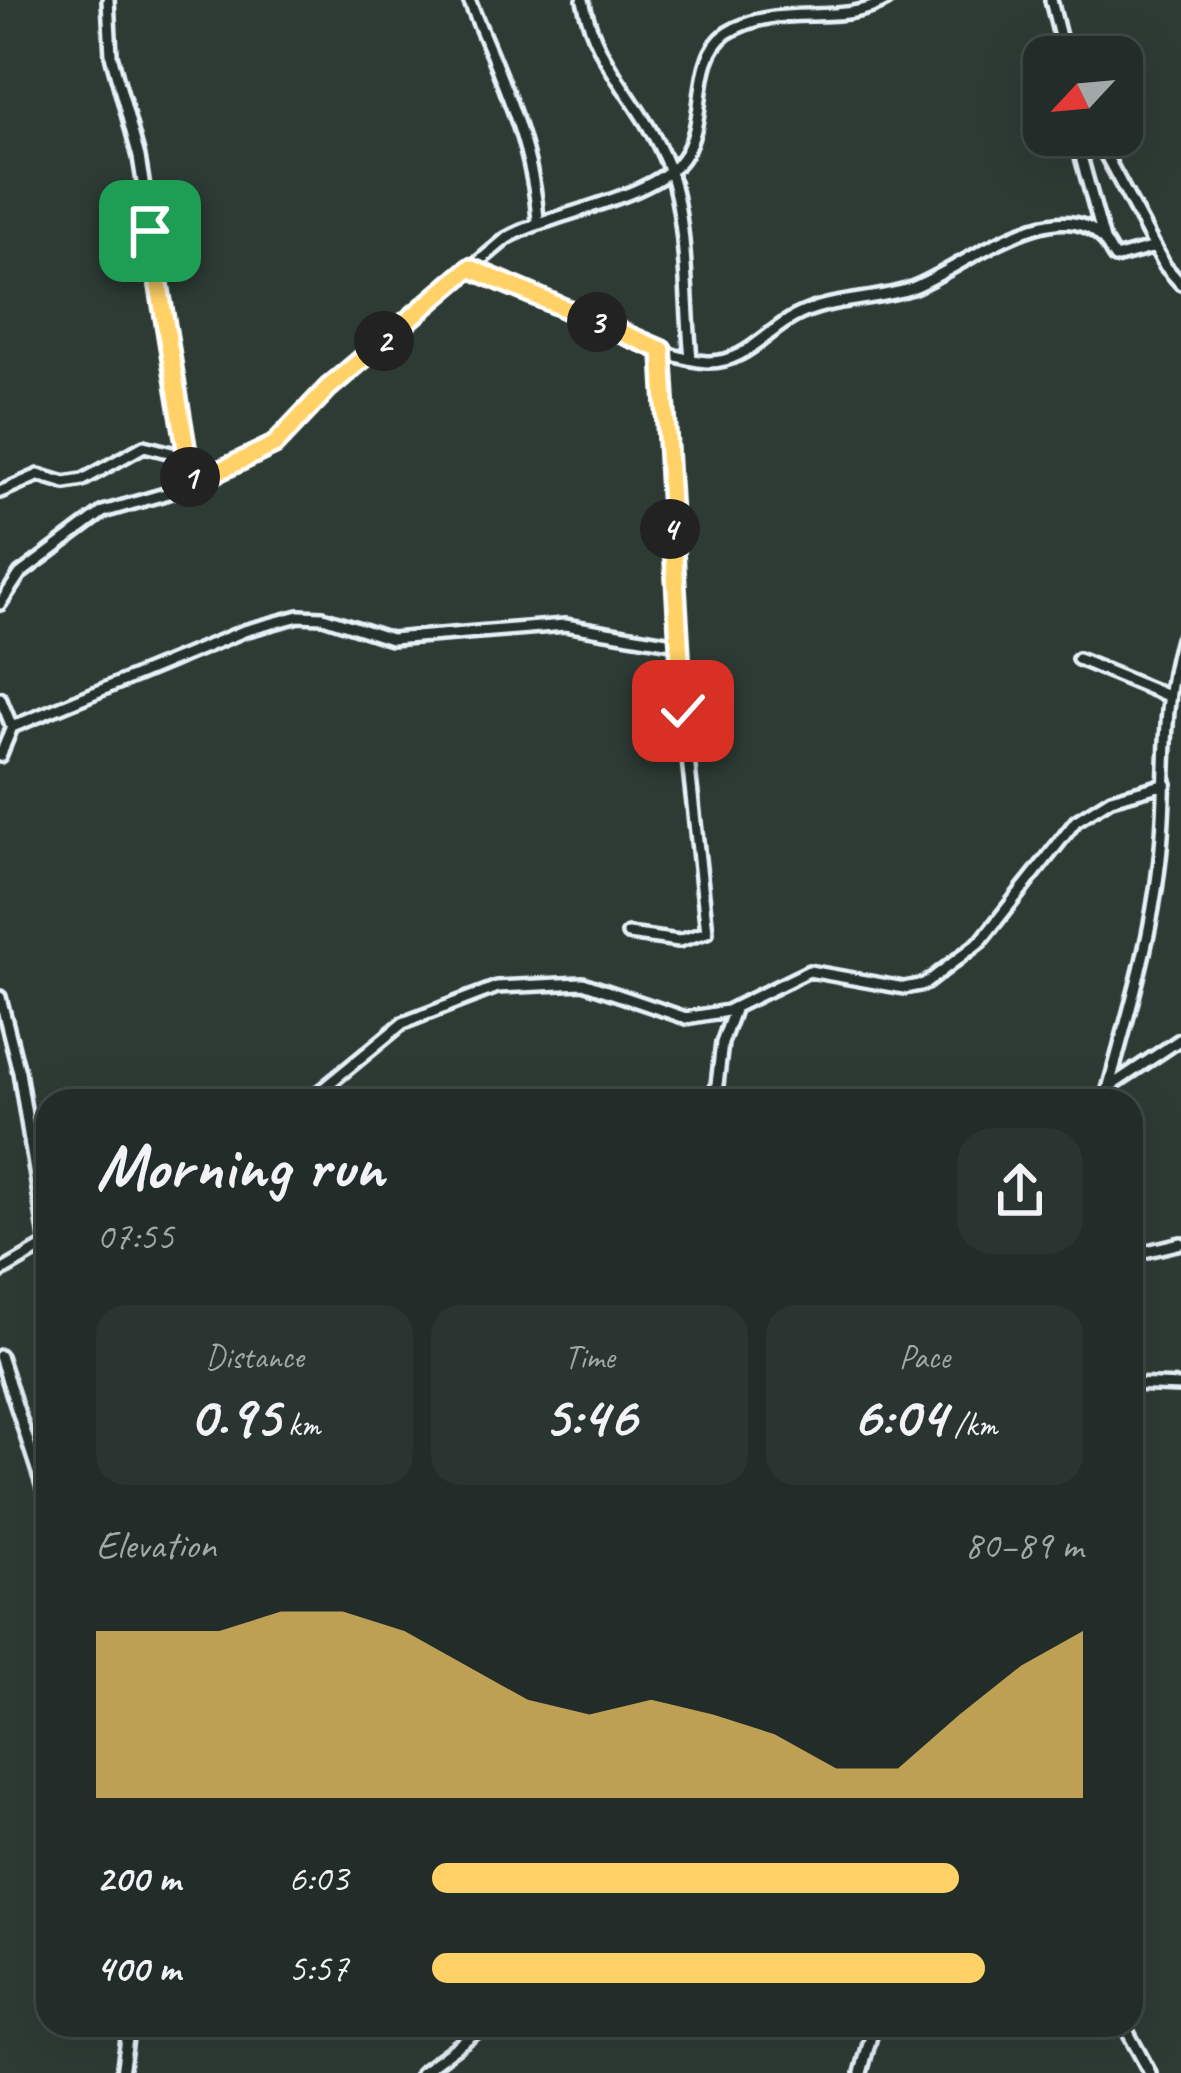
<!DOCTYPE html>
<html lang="en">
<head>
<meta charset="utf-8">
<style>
  body { margin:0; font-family:Caveat,sans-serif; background:#2a3430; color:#f1f3f6; height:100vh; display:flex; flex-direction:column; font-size:45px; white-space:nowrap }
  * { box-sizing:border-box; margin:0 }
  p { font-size:39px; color:#a2a7a8 }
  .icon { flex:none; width:66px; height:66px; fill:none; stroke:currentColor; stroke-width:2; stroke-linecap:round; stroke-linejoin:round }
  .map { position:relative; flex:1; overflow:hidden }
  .drawer { position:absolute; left:36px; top:1089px; width:1107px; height:948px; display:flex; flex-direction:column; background:#222c28; border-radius:36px; box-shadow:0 12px 48px #0002,0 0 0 3px #3f4845 }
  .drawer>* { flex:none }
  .needle { width:78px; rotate:244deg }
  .controls { position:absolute; left:1023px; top:36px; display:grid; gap:24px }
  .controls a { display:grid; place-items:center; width:120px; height:120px; border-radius:24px; background:#222c28; box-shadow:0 12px 48px #0002,0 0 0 3px #3f4845; font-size:60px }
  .pin { position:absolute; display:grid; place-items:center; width:102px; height:102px; color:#fff; margin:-51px; border-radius:24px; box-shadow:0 6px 18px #0006 }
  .km { position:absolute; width:60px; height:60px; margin:-30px; border-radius:50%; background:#222; color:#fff; font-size:33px; line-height:60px; text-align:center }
  .round { display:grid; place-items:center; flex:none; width:126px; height:126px; border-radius:36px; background:#2a3430 }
  .headline { display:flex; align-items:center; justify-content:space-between; height:204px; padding:0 60px }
  h1 { font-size:66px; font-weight:600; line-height:90px }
  .metrics { display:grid; grid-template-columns:repeat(3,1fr); gap:18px; height:204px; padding:12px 60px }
  .metrics div { display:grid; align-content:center; border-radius:30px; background:#2a3430; text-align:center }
  .metrics b { font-size:60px; font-weight:600 }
  .metrics small { font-size:33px; font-weight:400 }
  .metrics p { font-size:33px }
  .chart { height:336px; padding:24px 60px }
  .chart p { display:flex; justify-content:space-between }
  .chart svg { width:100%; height:216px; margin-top:12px; fill:#ffd166; opacity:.7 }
  ul { padding:0 60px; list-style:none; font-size:39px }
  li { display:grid; grid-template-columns:192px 144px 1fr; align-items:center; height:90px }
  li i { height:30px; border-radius:15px; background:#ffd166 }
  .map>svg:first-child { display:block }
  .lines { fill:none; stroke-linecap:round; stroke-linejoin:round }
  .minor-casing { stroke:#e8f1f8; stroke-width:18 }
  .minor { stroke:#26332d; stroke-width:9 }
  .route-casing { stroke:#fff; stroke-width:24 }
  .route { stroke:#ffd166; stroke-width:15 }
</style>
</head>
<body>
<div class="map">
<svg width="1181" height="2073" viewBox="0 0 1181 2073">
  <rect width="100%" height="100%" fill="#2e3b35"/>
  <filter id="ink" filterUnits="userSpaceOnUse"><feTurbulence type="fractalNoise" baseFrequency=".00833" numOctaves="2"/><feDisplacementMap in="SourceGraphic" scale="24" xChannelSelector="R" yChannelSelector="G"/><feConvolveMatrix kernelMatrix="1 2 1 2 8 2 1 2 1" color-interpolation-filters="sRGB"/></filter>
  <g filter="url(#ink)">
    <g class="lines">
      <g class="minor-casing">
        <path id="minor" d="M108 0 111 55 139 157 192 484
          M469 0C498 72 533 142 538 221
          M583 0C597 70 641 99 667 164 688 216 685 301 691 359
          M1051 0 1065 57
          M1075 135 1104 240
          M1095 135 1165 266 1181 284
          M470 268C526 291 653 359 707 362 745 363 764 333 794 317 829 298 872 301 909 289 955 274 1053 190 1100 236 1107 242 1110 252 1115 258L1155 247
          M0 492 39 475 65 483 83 480 144 446 184 456
          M0 604 20 574 103 512 182 489 274 445 328 388 507 238C553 212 652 199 682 159 710 121 689 61 727 33 780 0 838 29 887 0
          M1078 659 1168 696
          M0 698 12 727 0 756
          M12 727 244 631 299 616 323 617 391 639 565 625 678 644
          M628 934 679 941 707 932 681 695 662 350
          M0 997 19 1072 47 1245
          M1109 1087 1181 1039
          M308 1101 403 1023 497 987 583 983 686 1018 727 1011 809 971 904 988 925 984 981 941 1076 821 1111 799 1166 784
          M715 1101 722 1043 735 1007
          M1105 1101C1125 1024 1150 947 1159 867 1169 792 1159 712 1181 639
          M1131 1255 1181 1243
          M0 1272 48 1244
          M0 1356 48 1503
          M1131 1384 1181 1386
          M1124 2025 1150 2073
          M122 2073 129 2025
          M421 2073 486 2025
          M861 2073 874 2025"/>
      </g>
      <use href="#minor" class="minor"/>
    </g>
  </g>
  <g class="lines" filter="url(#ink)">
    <g class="route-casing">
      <path id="route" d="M150 231 192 484 274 445 328 388 470 268 662 350 683 711"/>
    </g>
    <use href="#route" class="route"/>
  </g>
</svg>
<div class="controls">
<a><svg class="needle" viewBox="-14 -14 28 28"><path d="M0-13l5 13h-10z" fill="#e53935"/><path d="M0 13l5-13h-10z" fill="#a2a7a8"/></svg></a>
</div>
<div class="pin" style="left:150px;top:231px;background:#1e9e55"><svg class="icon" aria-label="arrive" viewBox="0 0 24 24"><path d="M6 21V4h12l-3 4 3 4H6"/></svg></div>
<div class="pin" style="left:683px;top:711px;background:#d93025"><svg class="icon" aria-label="check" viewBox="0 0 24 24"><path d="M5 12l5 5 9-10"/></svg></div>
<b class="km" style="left:190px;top:477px">1</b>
<b class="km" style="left:384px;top:341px">2</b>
<b class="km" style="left:597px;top:322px">3</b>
<b class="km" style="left:670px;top:529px">4</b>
<section class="drawer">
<div class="headline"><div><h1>Morning run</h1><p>07:55</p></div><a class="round"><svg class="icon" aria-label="share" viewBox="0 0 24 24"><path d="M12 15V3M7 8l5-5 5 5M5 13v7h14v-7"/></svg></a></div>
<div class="metrics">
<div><p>Distance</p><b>0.95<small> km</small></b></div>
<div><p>Time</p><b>5:46</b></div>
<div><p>Pace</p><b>6:04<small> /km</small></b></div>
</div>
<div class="chart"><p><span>Elevation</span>80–89 m</p>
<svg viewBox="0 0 160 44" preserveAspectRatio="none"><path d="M0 44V10L10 10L20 10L30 6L40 6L50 10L60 17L70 24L80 27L90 24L100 27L110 31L120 38L130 38L140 27L150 17L160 10V44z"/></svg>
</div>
<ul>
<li><b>200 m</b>6:03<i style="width:81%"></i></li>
<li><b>400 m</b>5:57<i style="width:85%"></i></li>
</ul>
</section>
</div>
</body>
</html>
